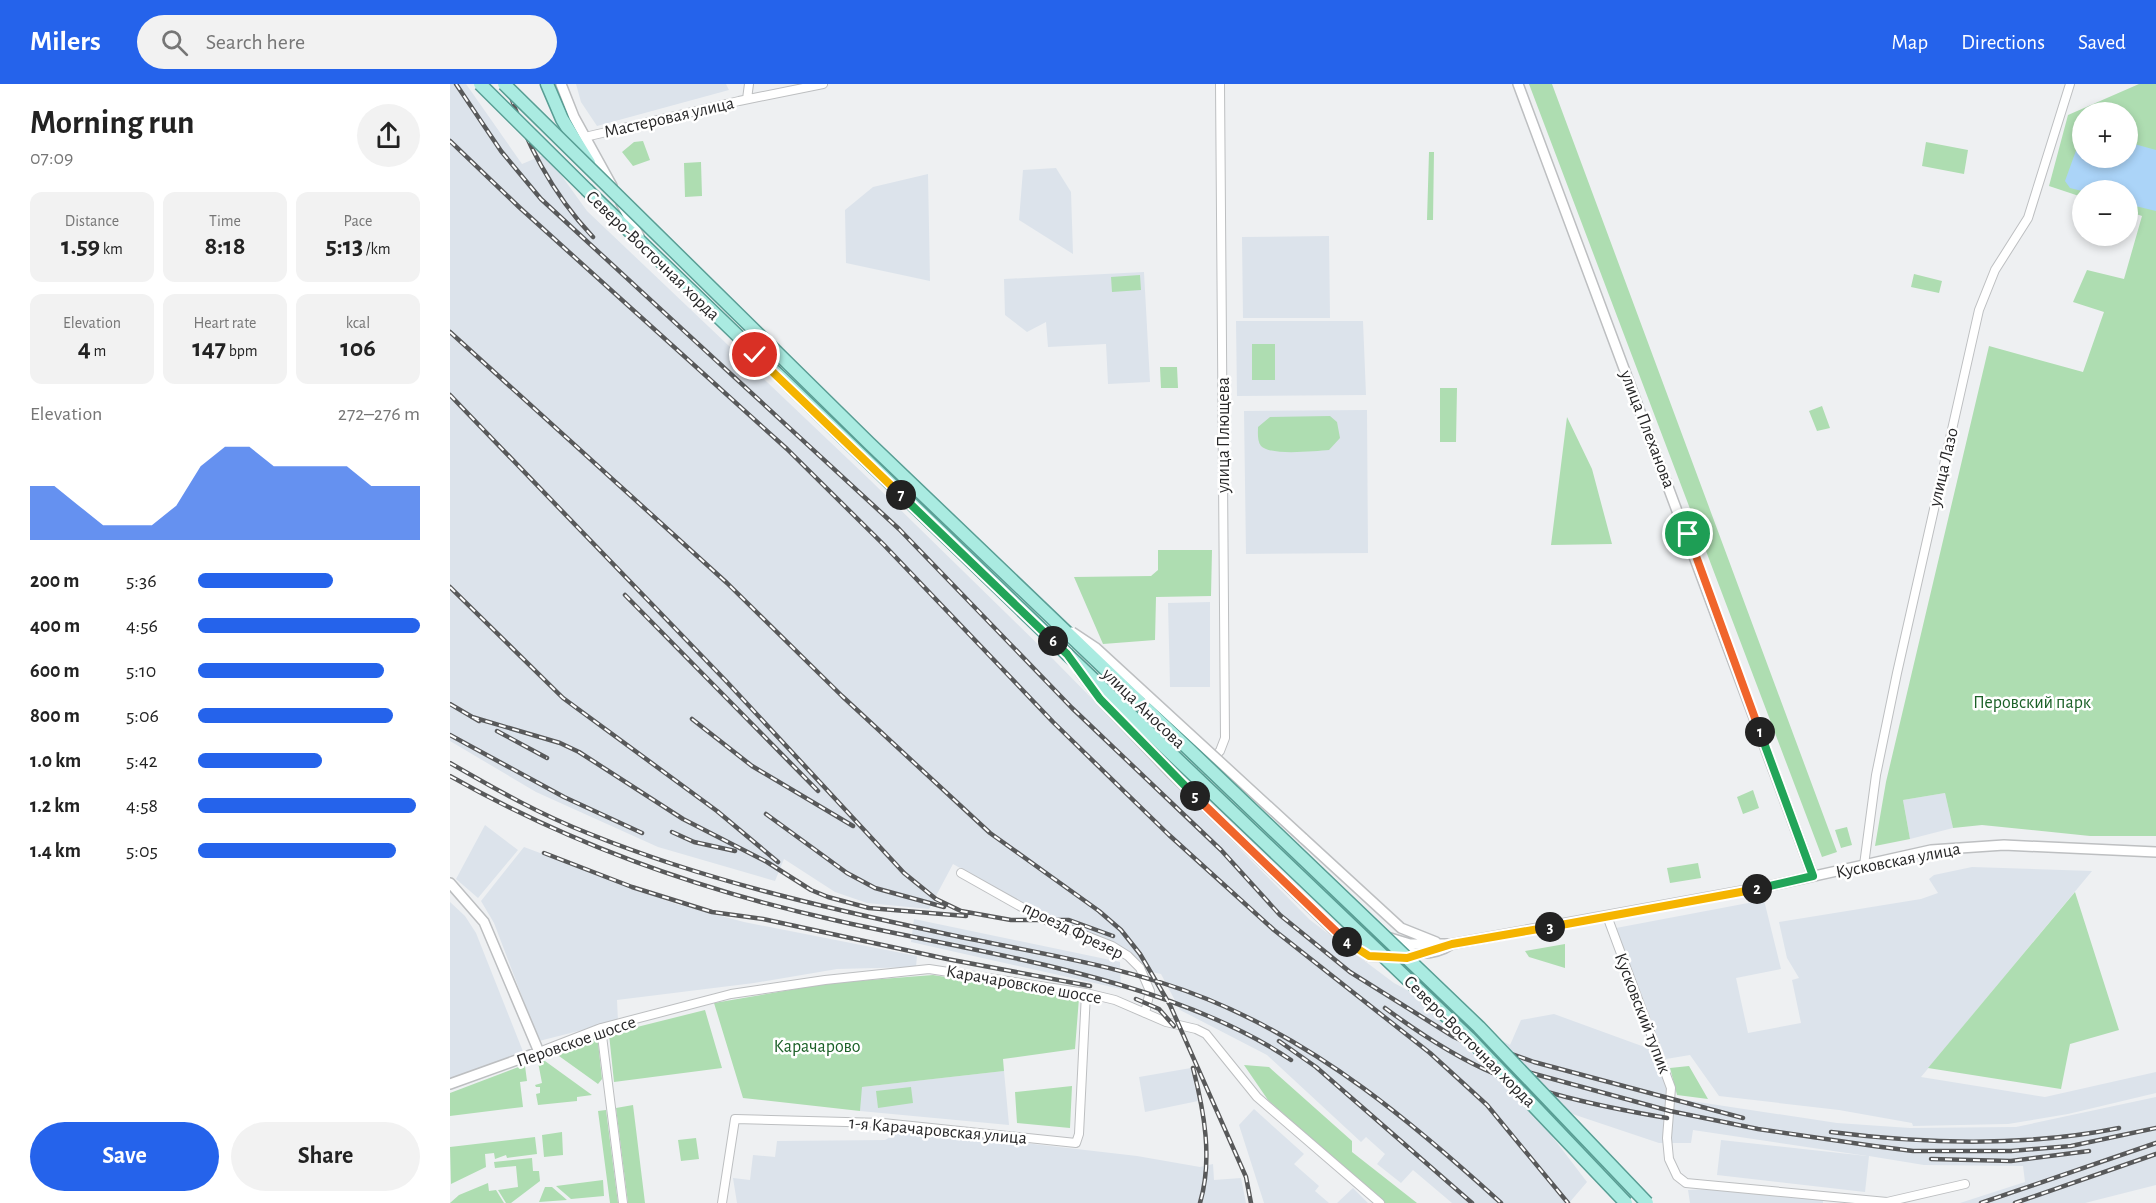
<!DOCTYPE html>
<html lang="en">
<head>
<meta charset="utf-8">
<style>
  body { margin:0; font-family:"Alegreya Sans",sans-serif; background:#f2f2f2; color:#222; height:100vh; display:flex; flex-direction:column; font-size:22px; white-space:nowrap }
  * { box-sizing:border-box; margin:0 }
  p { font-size:20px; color:#767676 }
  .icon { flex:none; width:33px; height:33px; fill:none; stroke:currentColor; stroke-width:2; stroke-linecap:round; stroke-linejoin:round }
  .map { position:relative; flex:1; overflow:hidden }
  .drawer { display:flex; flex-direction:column; background:#fff; width:450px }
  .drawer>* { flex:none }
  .tools { position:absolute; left:1622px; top:18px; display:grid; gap:12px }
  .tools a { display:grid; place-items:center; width:66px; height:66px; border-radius:50%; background:#fff; box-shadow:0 3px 9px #0003; font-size:30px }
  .pin { position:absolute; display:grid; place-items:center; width:51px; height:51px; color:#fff; margin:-26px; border:3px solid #fff; border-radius:50%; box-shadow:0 2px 6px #0007 }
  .km { position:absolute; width:30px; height:30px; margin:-15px; border-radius:50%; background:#222; color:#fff; font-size:16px; line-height:30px; text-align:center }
  .round { display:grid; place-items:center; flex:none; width:63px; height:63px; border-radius:32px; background:#f2f2f2 }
  .summary { display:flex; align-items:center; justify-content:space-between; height:102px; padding:0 30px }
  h1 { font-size:33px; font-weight:700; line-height:45px }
  .metrics { display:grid; grid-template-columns:repeat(3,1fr); gap:9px; height:102px; padding:6px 30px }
  .metrics div { display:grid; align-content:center; border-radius:12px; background:#f2f2f2; text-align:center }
  .metrics b { font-size:26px; font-weight:700 }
  .metrics small { font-size:16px; font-weight:400 }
  .metrics p { font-size:16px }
  .chart { height:168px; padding:12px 30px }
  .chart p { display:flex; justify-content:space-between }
  .chart svg { width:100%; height:108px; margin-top:6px; fill:#2563eb; opacity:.7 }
  .button { display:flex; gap:12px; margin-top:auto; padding:12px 30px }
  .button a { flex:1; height:69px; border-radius:36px; background:#2563eb; color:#fff; font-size:24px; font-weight:700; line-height:69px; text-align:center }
  .button a+a { background:#f2f2f2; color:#222 }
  ul { padding:0 30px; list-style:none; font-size:20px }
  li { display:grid; grid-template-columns:96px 72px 1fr; align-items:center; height:45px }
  li i { height:15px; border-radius:8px; background:#2563eb }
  header { display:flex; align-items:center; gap:36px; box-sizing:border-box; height:84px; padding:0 30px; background:#2563eb; color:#fff }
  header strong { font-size:28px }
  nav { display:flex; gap:33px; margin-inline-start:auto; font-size:21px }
  .search { width:420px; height:54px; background:#f2f2f2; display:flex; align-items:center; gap:15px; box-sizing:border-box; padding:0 21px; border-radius:33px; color:#767676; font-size:22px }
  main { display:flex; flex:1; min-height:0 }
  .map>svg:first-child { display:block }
  .built { fill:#dce3eb }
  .green { fill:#aeddb1; fill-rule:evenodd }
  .water { fill:#abd4f8 }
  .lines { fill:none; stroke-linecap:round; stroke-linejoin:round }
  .minor-casing { stroke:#bdbfc1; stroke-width:10 }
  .tertiary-casing { stroke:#bdbfc1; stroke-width:12 }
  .primary-casing { stroke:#589e94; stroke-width:15 }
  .minor { stroke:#fff; stroke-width:8 }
  .tertiary { stroke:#fff; stroke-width:9 }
  .primary { stroke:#aaebe1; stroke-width:12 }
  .rail-casing { stroke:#58595a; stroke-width:4.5 }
  .rail { stroke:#fff; stroke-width:2; stroke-dasharray:7; stroke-linecap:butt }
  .tertiary-bridge-casing { stroke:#bdbfc1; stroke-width:12; stroke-linecap:butt }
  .primary-bridge-casing { stroke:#589e94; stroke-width:15; stroke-linecap:butt }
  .tertiary-bridge { stroke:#fff; stroke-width:9 }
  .primary-bridge { stroke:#aaebe1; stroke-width:12 }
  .split-1-casing { stroke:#fff; stroke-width:12 }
  .split-2-casing { stroke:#fff; stroke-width:12 }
  .split-3-casing { stroke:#fff; stroke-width:12 }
  .split-4-casing { stroke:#fff; stroke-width:12 }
  .split-5-casing { stroke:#fff; stroke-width:12 }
  .split-6-casing { stroke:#fff; stroke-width:12 }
  .split-7-casing { stroke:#fff; stroke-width:12 }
  .split-8-casing { stroke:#fff; stroke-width:12 }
  .split-1 { stroke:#f0652b; stroke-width:8 }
  .split-2 { stroke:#22a559; stroke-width:8 }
  .split-3 { stroke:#f5b400; stroke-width:8 }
  .split-4 { stroke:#f5b400; stroke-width:8 }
  .split-5 { stroke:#f0652b; stroke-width:8 }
  .split-6 { stroke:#22a559; stroke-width:8 }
  .split-7 { stroke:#22a559; stroke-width:8 }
  .split-8 { stroke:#f5b400; stroke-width:8 }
  .labels { text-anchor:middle; stroke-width:5; stroke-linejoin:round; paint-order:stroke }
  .street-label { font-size:18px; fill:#282829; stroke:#fff }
  .park-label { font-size:18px; fill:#1b6027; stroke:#fff }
</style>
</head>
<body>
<header>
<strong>Milers</strong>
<div class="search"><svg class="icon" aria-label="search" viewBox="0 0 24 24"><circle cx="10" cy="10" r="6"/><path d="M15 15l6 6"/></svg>Search here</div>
<nav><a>Map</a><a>Directions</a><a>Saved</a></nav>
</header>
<main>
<section class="drawer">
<div class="summary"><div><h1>Morning run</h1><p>07:09</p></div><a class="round"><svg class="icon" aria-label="share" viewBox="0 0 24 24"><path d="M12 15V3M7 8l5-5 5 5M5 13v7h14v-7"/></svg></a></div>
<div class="metrics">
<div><p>Distance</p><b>1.59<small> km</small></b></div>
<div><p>Time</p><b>8:18</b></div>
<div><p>Pace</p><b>5:13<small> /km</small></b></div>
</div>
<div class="metrics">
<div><p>Elevation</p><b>4<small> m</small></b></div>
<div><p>Heart rate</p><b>147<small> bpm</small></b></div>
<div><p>kcal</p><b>106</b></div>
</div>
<div class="chart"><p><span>Elevation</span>272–276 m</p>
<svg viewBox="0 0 160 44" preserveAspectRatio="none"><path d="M0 44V22L10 22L20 30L30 38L40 38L50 38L60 30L70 14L80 6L90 6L100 14L110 14L120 14L130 14L140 22L150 22L160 22V44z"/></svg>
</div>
<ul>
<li><b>200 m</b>5:36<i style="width:61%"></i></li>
<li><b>400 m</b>4:56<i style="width:100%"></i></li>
<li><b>600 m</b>5:10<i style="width:84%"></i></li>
<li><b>800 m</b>5:06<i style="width:88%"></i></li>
<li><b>1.0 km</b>5:42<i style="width:56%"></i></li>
<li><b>1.2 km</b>4:58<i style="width:98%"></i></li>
<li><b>1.4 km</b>5:05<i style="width:89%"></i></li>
</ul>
<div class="button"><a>Save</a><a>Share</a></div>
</section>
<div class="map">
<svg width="1706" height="1119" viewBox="0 0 1706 1119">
  <rect width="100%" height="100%" fill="#eef0f2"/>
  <path class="built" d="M0 0H16L72 80 96 70 137 127 419 395 603 575 860 836 944 899 1060 961 1071 936 1104 930 1200 965 1217 1002 1215 1013 1387 1039 1460 1044 1566 1043 1706 1013V1101L1635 1119H1510L1575 1098 1573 1082 1474 1081 1419 1072 1415 1108 1267 1091 1271 1056 1417 1072 1243 1046 1241 1059H1209L1072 1013 1137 1098 1119 1119H1002L963 1086 951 1099 927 1080 935 1070 916 1053 911 1058 817 971 730 926 711 890 692 886 681 872 665 859 593 831 503 780 479 825 417 819 385 808 334 775 325 797 208 763 86 708 0 657Z
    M126 0H276L279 6 147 42 131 18Z
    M606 84 621 108 623 170 569 136 573 86Z
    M478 90 480 197 396 179 395 126 423 103Z
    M879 152 880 234H793L792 153Z
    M694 188 700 298 658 300 656 260 598 263 596 238 577 248 555 231 554 195Z
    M786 237H913L916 311 787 312Z
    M917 326 918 469 796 470 794 327Z
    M760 518V603H720L718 519Z
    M1495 709 1503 744 1460 755 1453 716Z
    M35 741 68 766 28 814 6 795Z
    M74 763 226 820 294 838 467 872 466 883 387 885 304 899 167 916 168 937 89 957 44 839 31 817Z
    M1522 783 1642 787 1471 993 1595 1013 1706 988V1009L1618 1030 1558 1040 1463 1042 1462 1039 1389 1026 1269 1012 1240 971 1216 975 1166 844 1314 816 1331 885 1286 894 1298 949 1351 939 1342 896 1349 894 1337 874 1329 838 1471 815 1488 809 1479 795 1484 791Z
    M0 818 15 832 26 849 74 970 0 996Z
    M464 835 670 878 671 905 461 858Z
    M741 984 748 1017 695 1028 689 993Z
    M554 987 559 1041 410 1027 411 1003Z
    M804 1025 854 1070 844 1080 869 1102 865 1107 879 1119H814L789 1041Z
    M455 1045 687 1072 750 1083 763 1080 764 1096 791 1094 796 1119H287L283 1094 300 1096 303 1071 325 1073 327 1057 435 1056Z
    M903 1104 918 1119H887Z
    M1263 1105 1373 1116V1119H1240L1238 1106Z"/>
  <path class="green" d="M1079 0H1102L1387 768 1372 773Z
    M1689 0H1706V752H1640L1532 741 1503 744 1495 709 1453 716 1460 755 1425 762 1436 698 1539 262 1633 288 1654 228 1623 218 1637 186 1674 195 1692 132 1677 127V106H1632V113L1599 102 1618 31ZM1632 28H1677V74H1632Z
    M193 57 200 76 183 82 172 68 184 58Z
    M1476 58 1518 66 1514 90 1472 82Z
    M979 68H984L983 136H977Z
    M251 78 252 112 235 113 234 79Z
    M1464 190 1492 197 1489 209 1461 203Z
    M690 191 691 206 662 208 661 193Z
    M802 260H825V296H802Z
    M710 283H727L728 304H711Z
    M990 304H1007L1006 358H990Z
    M1372 322 1380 344 1367 347 1359 327Z
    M880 332 887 338 890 354 879 366C865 367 820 372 811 362 807 357 808 348 808 343L820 333Z
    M1117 333 1142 385 1162 460 1101 461Z
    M708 466H762L761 512 706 513 705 556 653 560 624 493 701 492 708 486Z
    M1303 706 1309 724 1293 730 1287 713Z
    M1397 743 1402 761 1391 764 1385 746Z
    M1248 779 1251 794 1220 799 1217 784Z
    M1625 808 1669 946 1620 960 1611 1005 1478 984Z
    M1115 860V884L1079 873 1075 867Z
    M483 891 629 914 625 965 553 975 554 987 412 1003 410 1027 293 1014 264 919 380 899Z
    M255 926 272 984 164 998 159 950Z
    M144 955 148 958 152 995 148 1000 109 972 107 968Z
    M95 977 142 1011 127 1013V1017L88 1021 86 1010 90 1009V1003H86L85 1001 92 999 88 978Z
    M794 981 819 983 902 1057V1068L967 1119H934L818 1016Z
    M71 982H75L77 997 70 998 73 1023 0 1032V1009Z
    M1239 982 1258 1015 1227 1011 1220 984Z
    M622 1002 620 1044 567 1039 565 1008Z
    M461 1003 463 1019 428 1024 426 1007Z
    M183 1021 195 1119H178L166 1024Z
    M156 1026 168 1119H160L148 1027Z
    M112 1048 113 1071 94 1073 92 1051Z
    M85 1053 87 1070 57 1074 56 1071 45 1075 44 1069 35 1070 36 1083 1 1100 0 1063Z
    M246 1054 249 1075 231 1077 228 1056Z
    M82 1074 83 1087H89L90 1097 61 1119H56L48 1106 68 1103 66 1082 45 1084 44 1078Z
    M153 1096 154 1112 121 1115 106 1102Z
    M38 1099 39 1107 46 1106 54 1119H0L9 1111Z
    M95 1103H102L117 1116 89 1118Z"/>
  <path class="water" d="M1632 50V74H1677V58L1706 66V127L1677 120V106L1632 107 1620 104 1615 97Z"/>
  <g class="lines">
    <g class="minor-casing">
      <path id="minor" d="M297 15 299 0
        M135 53 289 17 373 0
        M747 691 770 667 775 654 770 0
        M1414 781 1426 691 1447 589 1529 226 1545 186 1578 134 1620 0
        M511 789 591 834 662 862 678 872 690 884 700 907 695 929
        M1157 832 1221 1004 1217 1054 1219 1075 1227 1092 1236 1099 1437 1118 1515 1100
        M151 944 173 1119
        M89 968 151 944 281 910 375 896 479 885 636 909 665 916 716 938 746 945 756 950 807 1013 930 1119
        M272 1119 285 1035 433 1039 626 1059 629 1050 636 909"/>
    </g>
    <g class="tertiary-casing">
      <path id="tertiary" d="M111 0 124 33 162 102
        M1068 0 1363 792
        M171 119 189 152
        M630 588 650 615 722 690 892 854 919 872 958 874
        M853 754 951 844 986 858
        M0 799 34 838 89 968 0 1000
        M937 853 960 860H997
        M919 854C943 868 977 877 1002 860L1315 803 1481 766 1554 761 1706 768"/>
    </g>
    <g class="primary-casing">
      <path id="primary" d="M97 0 112 35 139 79
        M137 106 617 570"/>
    </g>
    <use href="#minor" class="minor"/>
    <use href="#tertiary" class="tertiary"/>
    <use href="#primary" class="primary"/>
    <g class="rail-casing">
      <path id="rail" d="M6 0 51 67 91 115 449 445 622 624 771 766 830 831 900 888 1004 953 1081 989 1220 1027 1308 1045 1424 1062 1463 1067H1561L1621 1062 1706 1044
        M57 0C73 55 103 111 143 153
        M0 57 69 123 337 365 434 461 603 638 719 751 824 846 980 969 1037 1021 1118 1119
        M0 248 277 499 392 612 540 749 649 827 671 846 690 870 720 921 796 1093 801 1119
        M0 311 276 597 454 789 486 815 511 827 561 836H619L663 852
        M0 503 113 614 267 727 328 778
        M175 511 368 707
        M0 620 29 637
        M22 633 110 659 129 668 233 735 317 778 361 806 378 813 419 824 516 832
        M242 635 302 682 403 742
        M47 647 97 674
        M0 651 114 713 192 749
        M0 679C45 705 91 731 140 750 254 796 372 823 492 849 580 868 673 881 757 915 870 961 962 1038 1051 1119
        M0 692C120 760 249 806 384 836 528 869 718 893 841 976
        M316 730 397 789 425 804 494 823
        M222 748 244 758 285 767
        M94 769 182 803 262 828 313 835 497 875 640 902
        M686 915 709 925 724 942
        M935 924C969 949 1007 974 1045 990 1100 1012 1159 1024 1217 1034
        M829 957 866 983 1022 1119
        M1042 963 1084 978 1293 1034
        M743 984C754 1027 763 1075 750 1119
        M1381 1048C1475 1060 1576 1063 1669 1044
        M1481 1075 1561 1077 1639 1067
        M1531 1119 1706 1059
        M1565 1119 1706 1070"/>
    </g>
    <use href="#rail" class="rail"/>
    <g class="tertiary-bridge-casing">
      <path id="tertiary-bridge" d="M622 548 646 564 853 754"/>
    </g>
    <g class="primary-bridge-casing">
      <path id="primary-bridge" d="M30 0 137 106
        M54 0 419 359 1029 943 1197 1119
        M617 570 1019 954 1176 1119"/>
    </g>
    <use href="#tertiary-bridge" class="tertiary-bridge"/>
    <use href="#primary-bridge" class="primary-bridge"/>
  </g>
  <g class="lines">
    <g class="split-1-casing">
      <path id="split-1" d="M1238 450 1310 648"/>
    </g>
    <g class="split-2-casing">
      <path id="split-2" d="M1307 805 1363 792 1310 648"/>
    </g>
    <g class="split-3-casing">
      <path id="split-3" d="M1100 843 1307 805"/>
    </g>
    <g class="split-4-casing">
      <path id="split-4" d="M897 858 919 872 957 874 1002 860 1100 843"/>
    </g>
    <g class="split-5-casing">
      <path id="split-5" d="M745 712 897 858"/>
    </g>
    <g class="split-6-casing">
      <path id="split-6" d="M603 557 617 570 650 615 745 712"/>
    </g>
    <g class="split-7-casing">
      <path id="split-7" d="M451 411 603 557"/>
    </g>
    <g class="split-8-casing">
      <path id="split-8" d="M305 271 451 411"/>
    </g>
    <use href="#split-1" class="split-1"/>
    <use href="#split-2" class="split-2"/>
    <use href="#split-3" class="split-3"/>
    <use href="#split-4" class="split-4"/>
    <use href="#split-5" class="split-5"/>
    <use href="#split-6" class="split-6"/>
    <use href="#split-7" class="split-7"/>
    <use href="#split-8" class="split-8"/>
  </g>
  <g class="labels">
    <g class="street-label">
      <text transform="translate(219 33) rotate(-13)" y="6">Мастеровая улица</text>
      <text transform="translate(203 171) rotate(44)" y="6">Северо-Восточная хорда</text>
      <text transform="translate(1198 345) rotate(69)" y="6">улица Плеханова</text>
      <text transform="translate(773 351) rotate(-90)" y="6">улица Плющева</text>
      <text transform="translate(1493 383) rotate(-77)" y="6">улица Лазо</text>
      <text transform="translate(694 624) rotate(44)" y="6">улица Аносова</text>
      <text transform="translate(1448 776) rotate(-11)" y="6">Кусковская улица</text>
      <text transform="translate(623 846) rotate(26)" y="6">проезд Фрезер</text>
      <text transform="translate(574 900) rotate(10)" y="6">Карачаровское шоссе</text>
      <text transform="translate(1193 929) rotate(69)" y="6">Кусковский тупик</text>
      <text transform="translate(126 957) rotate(-19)" y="6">Перовское шоссе</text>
      <text transform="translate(1020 957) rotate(45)" y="6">Северо-Восточная хорда</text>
      <text transform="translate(488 1046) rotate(5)" y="6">1-я Карачаровская улица</text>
    </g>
    <g class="park-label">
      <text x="1582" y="624">Перовский парк</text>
      <text x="367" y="968">Карачарово</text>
    </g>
  </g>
</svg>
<div class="tools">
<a>+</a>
<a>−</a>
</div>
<div class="pin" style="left:1238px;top:450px;background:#1e9e55"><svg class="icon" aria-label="arrive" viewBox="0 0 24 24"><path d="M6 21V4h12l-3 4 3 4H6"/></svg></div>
<div class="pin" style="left:305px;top:271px;background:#d93025"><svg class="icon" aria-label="check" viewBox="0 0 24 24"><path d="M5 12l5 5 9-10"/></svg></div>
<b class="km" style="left:1310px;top:648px">1</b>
<b class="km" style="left:1307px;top:805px">2</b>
<b class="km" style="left:1100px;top:843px">3</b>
<b class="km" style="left:897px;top:858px">4</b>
<b class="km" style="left:745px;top:712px">5</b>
<b class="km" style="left:603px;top:557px">6</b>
<b class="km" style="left:451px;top:411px">7</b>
</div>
</main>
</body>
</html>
